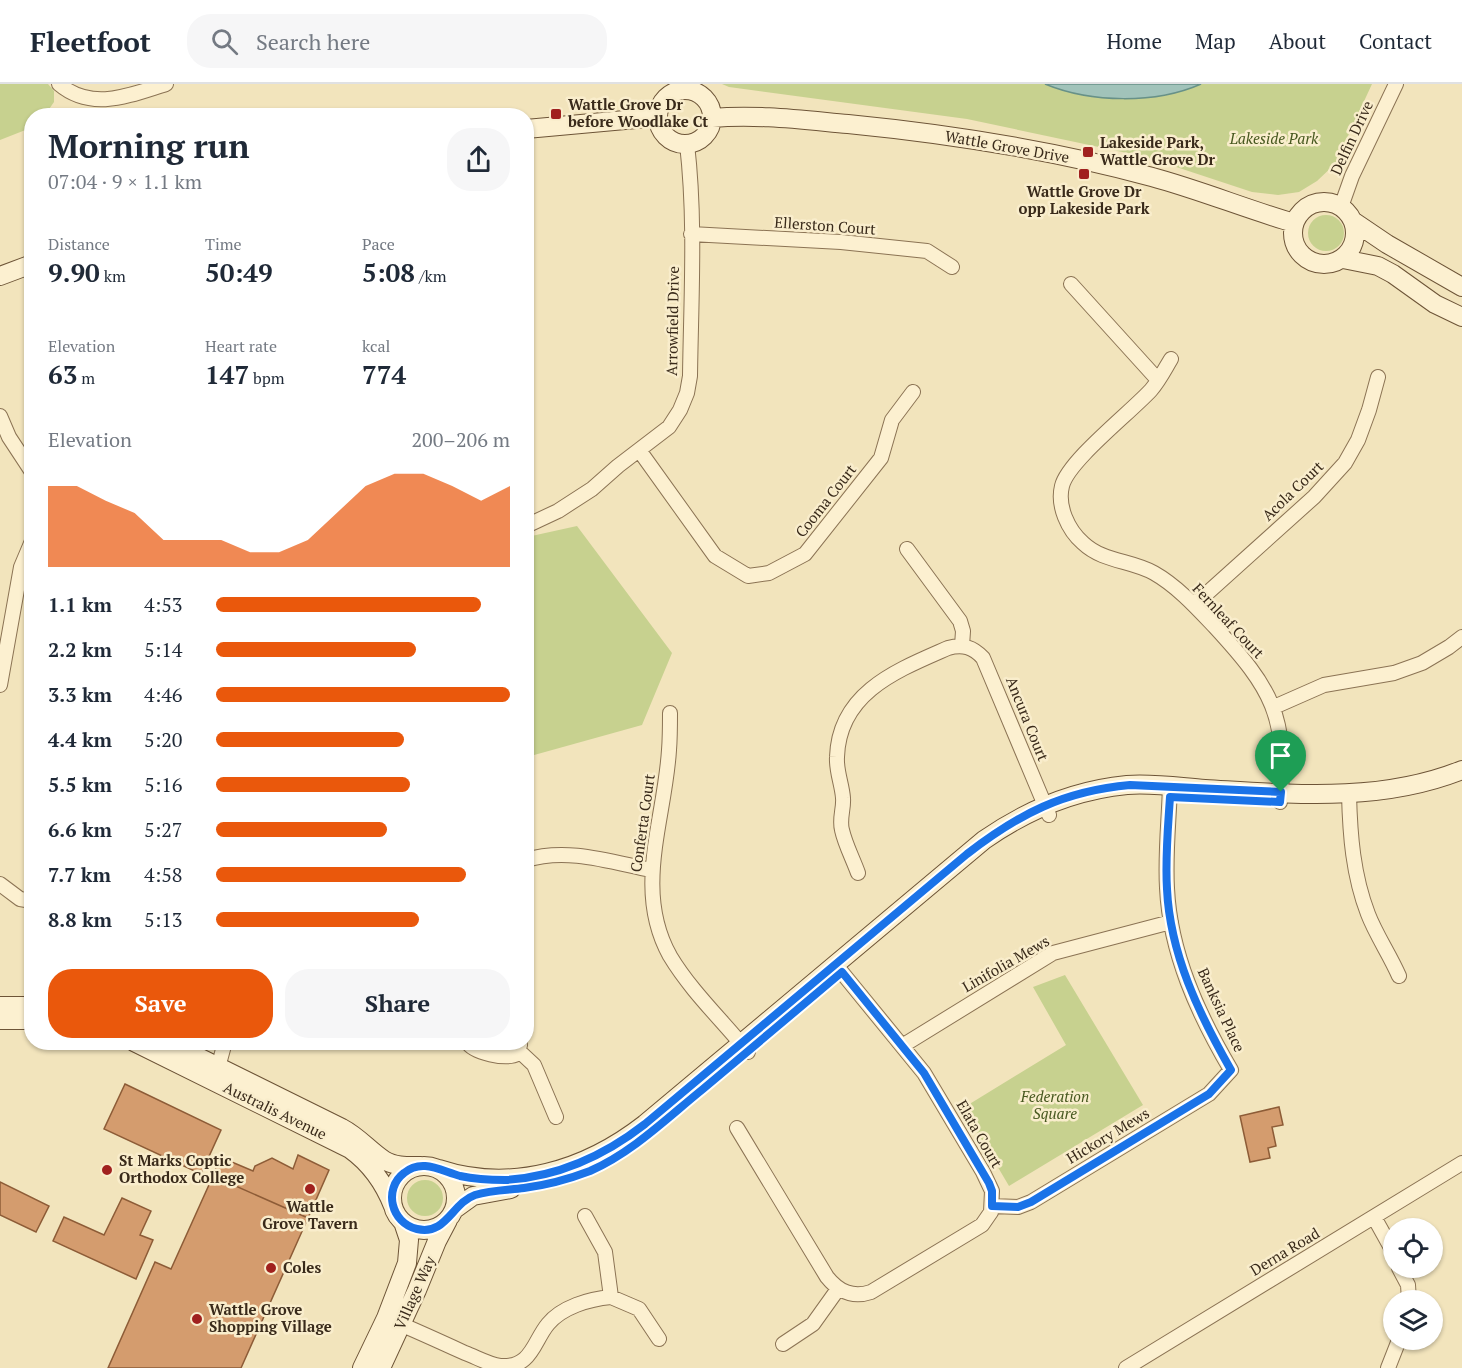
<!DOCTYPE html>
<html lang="en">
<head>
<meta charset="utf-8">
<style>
  body { margin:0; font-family:"PT Serif",serif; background:#f6f6f7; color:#1f2937; height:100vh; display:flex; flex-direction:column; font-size:22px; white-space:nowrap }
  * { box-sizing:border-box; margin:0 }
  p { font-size:20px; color:#747a83 }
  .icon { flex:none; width:33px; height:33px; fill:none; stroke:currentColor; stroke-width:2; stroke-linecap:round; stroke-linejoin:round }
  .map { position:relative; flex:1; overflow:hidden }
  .drawer { position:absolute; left:24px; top:24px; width:510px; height:942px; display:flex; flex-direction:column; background:#fff; border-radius:24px; box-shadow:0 2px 4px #0004 }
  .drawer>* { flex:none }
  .controls { position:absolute; left:1383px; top:1134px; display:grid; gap:12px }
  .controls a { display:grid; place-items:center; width:60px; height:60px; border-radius:50%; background:#fff; box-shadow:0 2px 4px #0004; font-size:30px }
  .pin { position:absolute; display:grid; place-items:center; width:51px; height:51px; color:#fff; margin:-62px -26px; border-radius:50% 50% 50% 0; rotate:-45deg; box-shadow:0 0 6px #0007 }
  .pin .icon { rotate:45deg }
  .round { display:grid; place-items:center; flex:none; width:63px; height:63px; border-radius:24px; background:#f6f6f7 }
  .head { display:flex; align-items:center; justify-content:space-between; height:102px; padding:0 24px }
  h1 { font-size:33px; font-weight:700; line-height:45px }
  .metrics { display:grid; grid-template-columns:repeat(3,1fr); gap:9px; height:102px; padding:6px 24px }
  .metrics div { display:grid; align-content:center }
  .metrics b { font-size:26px; font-weight:700 }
  .metrics small { font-size:16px; font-weight:400 }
  .metrics p { font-size:16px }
  .chart { height:168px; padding:12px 24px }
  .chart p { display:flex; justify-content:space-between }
  .chart svg { width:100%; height:108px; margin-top:6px; fill:#ea580c; opacity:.7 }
  .action { display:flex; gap:12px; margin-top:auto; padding:12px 24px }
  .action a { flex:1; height:69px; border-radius:24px; background:#ea580c; color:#fff; font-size:24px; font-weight:700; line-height:69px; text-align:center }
  .action a+a { background:#f6f6f7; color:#1f2937 }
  ul { padding:0 24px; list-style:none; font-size:20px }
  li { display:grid; grid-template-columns:96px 72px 1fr; align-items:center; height:45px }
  li i { height:15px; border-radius:8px; background:#ea580c }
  header { display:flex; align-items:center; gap:36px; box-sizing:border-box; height:84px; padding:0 30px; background:#fff; border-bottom:2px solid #e0e1e3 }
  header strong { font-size:28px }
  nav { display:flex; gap:33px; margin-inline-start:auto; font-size:21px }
  .search { width:420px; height:54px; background:#f6f6f7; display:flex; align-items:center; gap:15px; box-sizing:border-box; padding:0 21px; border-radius:24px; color:#747a83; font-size:22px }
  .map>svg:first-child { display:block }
  .green { fill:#c7d18f }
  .water { fill:#a1c3ba; stroke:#679188; stroke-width:1.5 }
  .building { fill:#d49c6e; stroke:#8d5c37; stroke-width:1.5 }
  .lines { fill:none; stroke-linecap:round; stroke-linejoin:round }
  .street-casing { stroke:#8b7354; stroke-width:16 }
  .secondary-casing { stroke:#6d5437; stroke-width:20 }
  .street { stroke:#fcf0d0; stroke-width:14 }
  .secondary { stroke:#fcf0d0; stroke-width:18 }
  .route-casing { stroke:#fff; stroke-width:12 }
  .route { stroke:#1a73e8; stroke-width:8 }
  .poi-dot { fill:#a0211e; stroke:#f9edcc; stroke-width:2 }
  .labels { text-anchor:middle; stroke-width:5; stroke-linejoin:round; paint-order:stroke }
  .poi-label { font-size:15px; font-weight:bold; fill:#392a1a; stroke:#f9edcc; text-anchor:start }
  .street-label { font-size:15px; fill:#392a1a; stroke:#f9edcc }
  .park-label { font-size:15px; font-style:italic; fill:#47581f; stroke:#f9edcc }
</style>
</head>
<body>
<header>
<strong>Fleetfoot</strong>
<div class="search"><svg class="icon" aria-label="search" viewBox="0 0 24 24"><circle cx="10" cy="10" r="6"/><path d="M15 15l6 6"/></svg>Search here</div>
<nav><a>Home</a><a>Map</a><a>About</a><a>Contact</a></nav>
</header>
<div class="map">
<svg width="1462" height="1284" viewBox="0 0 1462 1284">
  <rect width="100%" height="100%" fill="#f2e4bc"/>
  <path class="green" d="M0 0H48L54 7V18L45 31 32 32 31 43 28 45 0 56Z
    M722 0H1372L1335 80 1317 97 1299 108 1278 111 1252 108 1146 73 967 35 729 3Z
    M1308 149a18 18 0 1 1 36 0a18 18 0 1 1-36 0Z
    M577 442 672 569 642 641 527 673V453Z
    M1065 891 1143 1021 1009 1102 963 1024 1066 961 1033 903Z
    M407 1114a18 18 0 1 1 36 0a18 18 0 1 1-36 0Z"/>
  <path class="water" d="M1045 0H1201C1156 20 1091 19 1045 0Z"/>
  <path class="building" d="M125 1000 221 1046 201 1090 104 1045Z
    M1279 1023 1283 1041 1272 1043 1276 1062 1268 1064 1270 1074 1250 1078 1240 1032Z
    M298 1071 329 1086 308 1134 213 1092 220 1073 253 1087 255 1082 272 1074 293 1085Z
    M213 1092 308 1134 241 1284H108L155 1178 171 1185Z
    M0 1098 49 1122 36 1148 0 1131Z
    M122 1114 151 1127 140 1151 153 1156 136 1195 53 1157 64 1133 104 1151Z"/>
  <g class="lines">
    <g class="street-casing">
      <path id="street" d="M59 0C92 28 130 11 166 0
        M686 6V0
        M1341 123 1352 92 1396 0
        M691 150 841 158 927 167 952 183
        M1071 200 1158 296
        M1171 275C1165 285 1159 297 1151 306 1131 328 1068 377 1062 402 1057 422 1068 446 1083 459 1103 478 1131 476 1154 489 1177 502 1197 524 1215 543 1272 605 1288 632 1280 718
        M0 332 9 353 32 388
        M639 366 715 472 748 492 769 489 805 470 881 374 892 336 913 308
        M526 442 558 427 592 405 618 382 669 343 680 326 687 309 690 292C691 215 696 137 687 60
        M907 465 960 537 963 547 962 562
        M1194 521 1314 413 1345 379 1358 356 1369 326 1378 293
        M0 601 21 483 32 457
        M1274 623 1324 601 1394 589 1422 579 1449 563 1462 553
        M670 629C670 642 670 654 669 666 665 735 633 806 670 872 691 907 722 936 748 968
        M1349 710C1350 751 1353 791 1368 830 1376 851 1390 871 1399 892
        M526 776C567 763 611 778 651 786
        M858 789C853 775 845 760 842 746 839 735 844 724 843 714 842 700 836 687 837 673 839 608 898 586 948 564 963 560 973 563 983 574L1049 731
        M0 800 20 815 32 817
        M467 958C473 969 507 976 517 970L520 961
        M902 962 1053 869 1171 838
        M519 967 534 981 556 1033
        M216 991 225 958
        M737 1044 827 1193C839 1208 853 1214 871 1208L982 1141 991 1128 992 1107 983 1088 924 989 835 880
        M992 1122 1018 1123 1031 1118 1209 1010 1231 986C1198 930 1170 869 1167 804 1165 770 1169 736 1170 702
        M585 1132 605 1168 611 1213 639 1225 659 1255
        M1374 1133 1394 1169
        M1399 1184 1408 1201 1409 1216
        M393 1237C417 1247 441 1258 465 1269 476 1273 488 1280 500 1282 532 1284 533 1258 548 1240 562 1223 589 1215 611 1213
        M783 1260 813 1240 838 1205
        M1126 1284 1462 1079
        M1388 1284 1399 1256"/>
    </g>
    <g class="secondary-casing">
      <path id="secondary" d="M658 33a27 27 0 1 1 54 0a27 27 0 1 1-54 0Z
        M712 34C757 30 803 36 848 40 950 50 1052 66 1152 93 1200 106 1246 125 1294 139
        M526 45 658 33
        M1293 149a31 31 0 1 1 62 0a31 31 0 1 1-62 0Z
        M1353 137 1387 160 1462 203
        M1343 175 1378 182 1393 190 1435 220 1462 233
        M0 192 32 180
        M0 922H32
        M0 936H32
        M134 958 350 1065C371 1080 384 1099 393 1122
        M168 958 342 1044C359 1053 369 1066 384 1076 395 1083 409 1082 421 1082
        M392 1114a32 32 0 1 1 64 0a32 32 0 1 1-64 0Z
        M439 1085C512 1109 586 1086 645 1040L984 756C1027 726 1075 706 1127 701 1153 699 1179 703 1205 705 1291 710 1380 719 1462 686
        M455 1125 473 1112 511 1105
        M362 1284 386 1234 407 1179 409 1156 403 1138
        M381 1284 417 1206 437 1157 448 1136"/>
    </g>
    <use href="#street" class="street"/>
    <use href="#secondary" class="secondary"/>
  </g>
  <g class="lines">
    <g class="route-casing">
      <path id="route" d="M1130 701 1281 708 1280 718 1170 713C1168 744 1165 774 1167 805 1170 870 1199 930 1231 986L1209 1010 1031 1118 1018 1123 992 1122V1107L989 1099 924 989 842 888C796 927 749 966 703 1005 667 1034 633 1068 590 1087 569 1095 547 1101 524 1104 508 1106 491 1106 475 1111 452 1119 446 1152 417 1145 391 1139 383 1105 404 1089 422 1074 441 1087 460 1092 474 1095 490 1096 505 1096 557 1093 604 1072 645 1040L967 770C1019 730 1063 707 1130 701Z"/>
    </g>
    <use href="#route" class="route"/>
  </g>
  <g class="poi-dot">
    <rect x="550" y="24" width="12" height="12" rx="3"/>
    <rect x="1082" y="62" width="12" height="12" rx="3"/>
    <rect x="1078" y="84" width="12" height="12" rx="3"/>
    <circle cx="107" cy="1086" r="6"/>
    <circle cx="310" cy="1105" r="6"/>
    <circle cx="271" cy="1184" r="6"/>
    <circle cx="197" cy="1235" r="6"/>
  </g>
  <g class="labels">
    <g class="poi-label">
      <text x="568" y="26">Wattle Grove Dr<tspan x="568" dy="17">before Woodlake Ct</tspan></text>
      <text x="1100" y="64">Lakeside Park,<tspan x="1100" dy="17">Wattle Grove Dr</tspan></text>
      <text x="1084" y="113" text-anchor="middle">Wattle Grove Dr<tspan x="1084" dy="17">opp Lakeside Park</tspan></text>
      <text x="119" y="1082">St Marks Coptic<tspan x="119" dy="17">Orthodox College</tspan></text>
      <text x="310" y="1128" text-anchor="middle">Wattle<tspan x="310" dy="17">Grove Tavern</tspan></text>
      <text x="283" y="1189">Coles</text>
      <text x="209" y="1231">Wattle Grove<tspan x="209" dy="17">Shopping Village</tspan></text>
    </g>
    <g class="street-label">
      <text transform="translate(1352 54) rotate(-65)" y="5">Delfin Drive</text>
      <text transform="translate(1007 63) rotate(10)" y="5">Wattle Grove Drive</text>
      <text transform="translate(825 142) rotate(4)" y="5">Ellerston Court</text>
      <text transform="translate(673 237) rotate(-89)" y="5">Arrowfield Drive</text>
      <text transform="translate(1293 407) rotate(-44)" y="5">Acola Court</text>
      <text transform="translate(826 417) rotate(-52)" y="5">Cooma Court</text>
      <text transform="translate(1228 537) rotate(47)" y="5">Fernleaf Court</text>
      <text transform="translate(1027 635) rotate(68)" y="5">Ancura Court</text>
      <text transform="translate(643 739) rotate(-82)" y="5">Conferta Court</text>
      <text transform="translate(1006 880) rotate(-30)" y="5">Linifolia Mews</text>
      <text transform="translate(1221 926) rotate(65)" y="5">Banksia Place</text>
      <text transform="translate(275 1027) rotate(26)" y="5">Australis Avenue</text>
      <text transform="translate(979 1050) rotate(60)" y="5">Elata Court</text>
      <text transform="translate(1108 1052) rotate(-31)" y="5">Hickory Mews</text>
      <text transform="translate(1285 1168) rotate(-31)" y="5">Derna Road</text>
      <text transform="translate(415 1209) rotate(-66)" y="5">Village Way</text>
    </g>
    <g class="park-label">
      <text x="1274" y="60">Lakeside Park</text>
      <text x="1055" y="1018">Federation<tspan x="1055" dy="17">Square</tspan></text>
    </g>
  </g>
</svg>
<div class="controls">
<a><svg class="icon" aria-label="locate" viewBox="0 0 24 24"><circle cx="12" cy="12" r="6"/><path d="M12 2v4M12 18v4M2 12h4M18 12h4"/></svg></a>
<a><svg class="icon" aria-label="layers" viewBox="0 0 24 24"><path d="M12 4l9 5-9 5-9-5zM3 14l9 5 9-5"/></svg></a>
</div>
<div class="pin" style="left:1281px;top:708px;background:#1e9e55"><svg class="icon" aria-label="arrive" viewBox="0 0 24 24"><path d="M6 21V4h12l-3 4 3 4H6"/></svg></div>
<section class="drawer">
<div class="head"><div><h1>Morning run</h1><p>07:04 · 9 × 1.1 km</p></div><a class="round"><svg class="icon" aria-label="share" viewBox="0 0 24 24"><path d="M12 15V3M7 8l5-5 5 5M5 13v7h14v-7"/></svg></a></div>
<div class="metrics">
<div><p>Distance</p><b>9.90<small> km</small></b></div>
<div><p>Time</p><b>50:49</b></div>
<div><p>Pace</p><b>5:08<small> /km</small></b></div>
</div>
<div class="metrics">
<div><p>Elevation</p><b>63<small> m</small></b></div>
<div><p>Heart rate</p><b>147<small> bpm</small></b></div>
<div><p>kcal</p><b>774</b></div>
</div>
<div class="chart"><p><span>Elevation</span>200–206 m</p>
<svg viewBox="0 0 160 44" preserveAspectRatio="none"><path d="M0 44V11L10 11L20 17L30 22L40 33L50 33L60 33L70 38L80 38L90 33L100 22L110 11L120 6L130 6L140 11L150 17L160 11V44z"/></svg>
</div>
<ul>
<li><b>1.1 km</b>4:53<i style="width:90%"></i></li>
<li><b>2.2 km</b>5:14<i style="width:68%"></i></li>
<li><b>3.3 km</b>4:46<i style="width:100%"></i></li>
<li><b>4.4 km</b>5:20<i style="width:64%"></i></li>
<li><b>5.5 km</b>5:16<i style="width:66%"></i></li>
<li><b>6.6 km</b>5:27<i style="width:58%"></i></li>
<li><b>7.7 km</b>4:58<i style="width:85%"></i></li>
<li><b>8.8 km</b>5:13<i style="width:69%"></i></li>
</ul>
<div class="action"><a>Save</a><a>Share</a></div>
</section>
</div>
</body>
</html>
